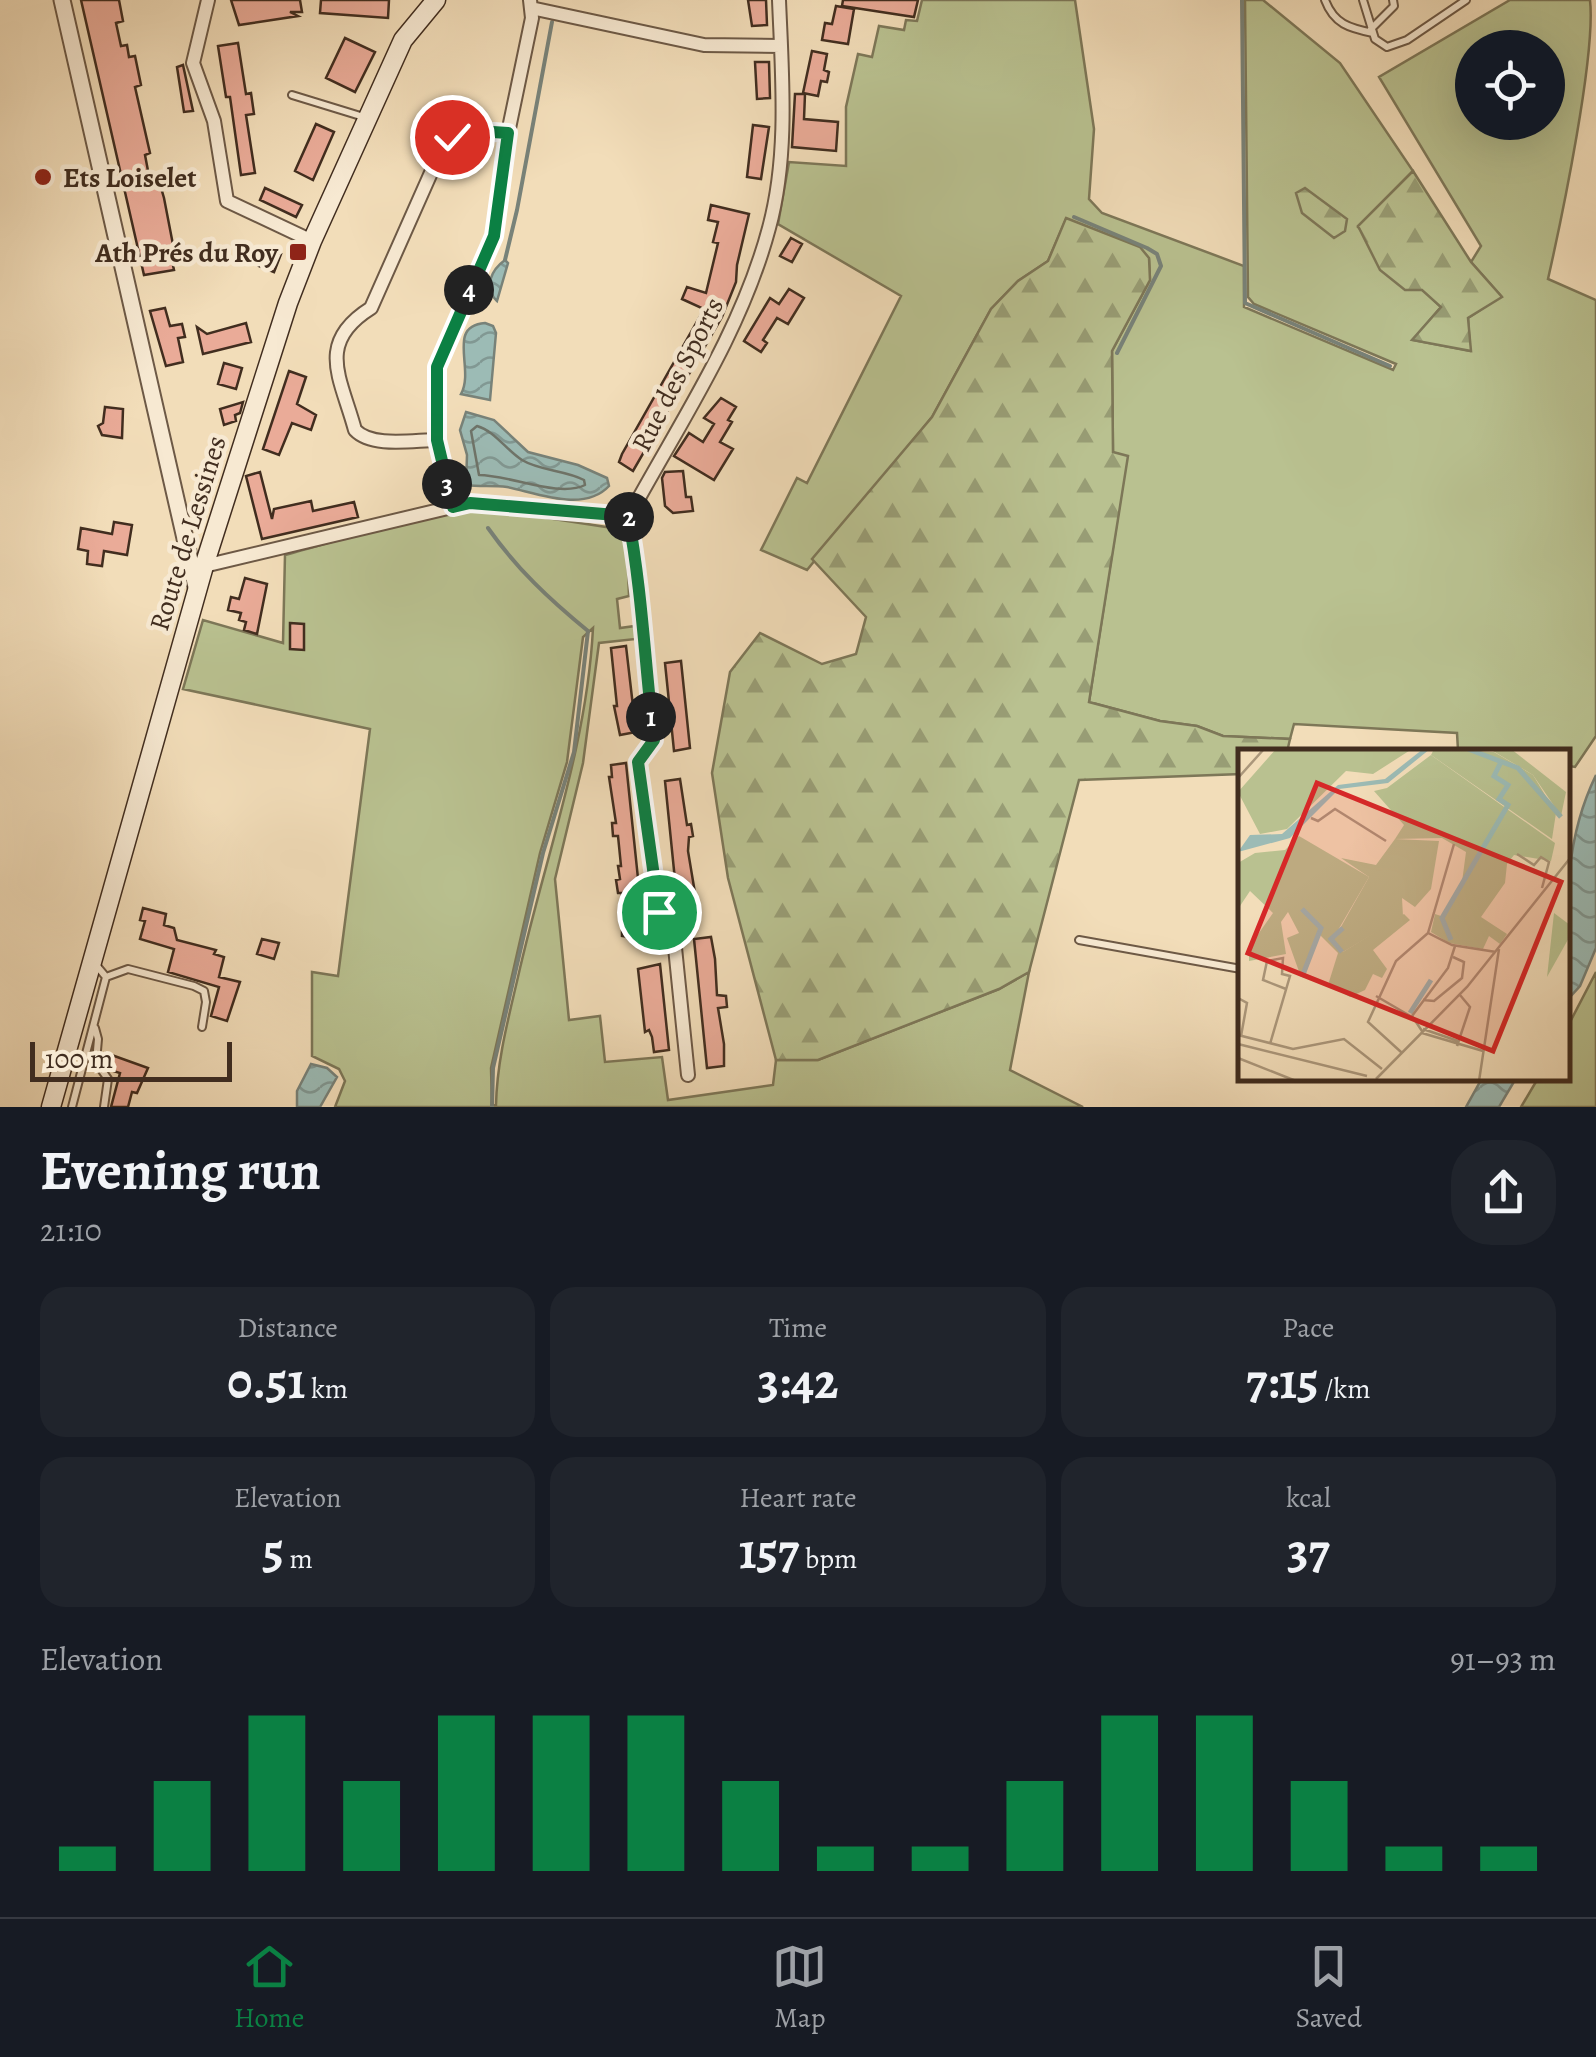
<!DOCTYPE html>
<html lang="en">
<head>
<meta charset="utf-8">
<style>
  body { margin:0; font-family:Alegreya,serif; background:#20242c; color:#f1f3f6; height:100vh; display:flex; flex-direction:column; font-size:38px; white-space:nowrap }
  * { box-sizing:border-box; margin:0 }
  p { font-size:32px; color:#9ea1a6 }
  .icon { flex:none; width:55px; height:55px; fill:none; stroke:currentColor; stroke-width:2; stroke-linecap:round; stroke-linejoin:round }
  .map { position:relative; height:1107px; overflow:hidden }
  .details { display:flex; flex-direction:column; background:#171b24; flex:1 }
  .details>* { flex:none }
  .fabs { position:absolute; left:1455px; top:30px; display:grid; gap:20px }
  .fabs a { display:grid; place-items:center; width:110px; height:110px; border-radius:50%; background:#171b24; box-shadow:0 10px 40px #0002; font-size:50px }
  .scale { position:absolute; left:30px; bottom:25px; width:202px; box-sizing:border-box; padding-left:10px; border:5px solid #412d1f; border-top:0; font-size:28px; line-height:35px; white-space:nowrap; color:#412d1f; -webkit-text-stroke:8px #f7e9d2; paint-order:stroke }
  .pin { position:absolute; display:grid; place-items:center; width:85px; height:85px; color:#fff; margin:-42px; border:5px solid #fff; border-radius:50%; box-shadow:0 2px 10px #0007 }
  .km { position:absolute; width:50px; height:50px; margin:-25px; border-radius:50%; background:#222; color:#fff; font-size:28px; line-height:50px; text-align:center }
  .round { display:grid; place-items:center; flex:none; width:105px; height:105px; border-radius:40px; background:#20242c }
  .summary { display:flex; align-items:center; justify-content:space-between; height:170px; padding:0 40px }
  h1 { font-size:55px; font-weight:700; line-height:75px }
  .metrics { display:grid; grid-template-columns:repeat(3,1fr); gap:15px; height:170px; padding:10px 40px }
  .metrics div { display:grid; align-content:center; border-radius:25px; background:#20242c; text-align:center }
  .metrics b { font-size:50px; font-weight:700 }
  .metrics small { font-size:28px; font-weight:400 }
  .metrics p { font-size:28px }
  .chart { height:280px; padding:20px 40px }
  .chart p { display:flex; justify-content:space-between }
  .chart svg { width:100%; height:180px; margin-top:10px; stroke:#0b8043; stroke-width:6 }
  .tabs { display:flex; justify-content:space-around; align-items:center; height:140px; border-top:2px solid #363941; background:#171b24; font-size:28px; color:#9ea1a6 }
  .tabs a { display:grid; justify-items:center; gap:5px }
  .tabs .current { color:#0b8043 }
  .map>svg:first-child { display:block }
  .grass { fill:#b9c190; stroke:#7d7758; stroke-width:2.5; fill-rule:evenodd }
  .forest { fill:url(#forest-firs); stroke:#7d7758; stroke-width:2.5 }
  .water { fill:url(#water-waves); stroke:#788279; stroke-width:2.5 }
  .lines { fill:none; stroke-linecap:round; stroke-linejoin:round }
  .shore { stroke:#6e746a; stroke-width:2.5 }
  .stream { stroke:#788279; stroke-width:4 }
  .building { fill:#eaab98; stroke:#412d1f; stroke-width:2.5 }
  .service-casing { stroke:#6d5946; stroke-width:10 }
  .minor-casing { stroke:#6d5946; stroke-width:16 }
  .tertiary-casing { stroke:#6d5946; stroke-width:19 }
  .secondary-casing { stroke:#412d1f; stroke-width:21 }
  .service { stroke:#f7e9d2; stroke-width:6 }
  .minor { stroke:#f7e9d2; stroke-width:12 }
  .tertiary { stroke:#f7e9d2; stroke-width:15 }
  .secondary { stroke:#f7e9d2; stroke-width:18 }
  .route-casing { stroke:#fff; stroke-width:20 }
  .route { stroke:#0b8043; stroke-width:12 }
  .poi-dot { fill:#8f2418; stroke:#f7e9d2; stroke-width:4 }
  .labels { text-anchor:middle; stroke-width:9; stroke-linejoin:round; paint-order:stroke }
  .poi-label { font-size:28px; font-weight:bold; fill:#412d1f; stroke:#f7e9d2; text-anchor:start }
  .street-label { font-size:28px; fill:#412d1f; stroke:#f7e9d2 }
  .inset-river { fill:none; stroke:#9cbbb5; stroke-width:5 }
  .inset-road { fill:none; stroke:#ab977b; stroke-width:2.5 }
  .view { fill:#d62828; fill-opacity:0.15; stroke:#d62828; stroke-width:5 }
  .inset-edge { fill:none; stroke:#412d1f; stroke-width:5 }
</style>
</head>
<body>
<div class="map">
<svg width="1596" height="1107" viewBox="0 0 1596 1107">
  <defs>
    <pattern id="forest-firs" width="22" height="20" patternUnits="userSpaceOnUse" patternTransform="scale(2.5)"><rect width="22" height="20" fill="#b9c190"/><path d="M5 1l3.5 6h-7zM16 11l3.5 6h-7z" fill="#989d75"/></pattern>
    <pattern id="water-waves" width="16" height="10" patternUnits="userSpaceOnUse" patternTransform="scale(2.5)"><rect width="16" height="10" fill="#9cbbb5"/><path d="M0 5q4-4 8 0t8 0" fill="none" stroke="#819893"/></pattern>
  </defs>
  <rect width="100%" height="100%" fill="#f2ddb9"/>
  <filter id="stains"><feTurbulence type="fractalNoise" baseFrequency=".002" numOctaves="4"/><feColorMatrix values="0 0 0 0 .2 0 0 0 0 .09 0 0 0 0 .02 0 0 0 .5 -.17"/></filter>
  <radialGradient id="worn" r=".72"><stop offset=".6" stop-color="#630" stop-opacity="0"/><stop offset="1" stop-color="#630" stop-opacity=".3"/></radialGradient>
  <path class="grass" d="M922 0H1075L1094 129 1089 199 1102 213 1244 266V307L1393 370 1396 364 1254 304 1248 297 1245 0H1263L1340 63 1413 171 1358 227 1441 307 1413 340 1470 351 1468 318 1501 296 1471 262 1481 246 1379 77 1510 0H1590C1596 54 1562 217 1548 279L1596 300V736L1575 767 1569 766 1568 752 1458 750 1457 733 1294 724 1290 739 1223 736 1197 726 1160 721 1089 702 1127 457 1113 452 1112 351 1150 280 1149 259 1139 247 1066 219 1048 261 1018 281 991 309 932 417 807 570 761 550 797 478 807 483 901 296 778 224 789 162 846 166V107L858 54 872 57 879 26 904 30 906 20 917 21ZM1472 48H1548V122H1472Z
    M489 509 619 529 627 544 629 596 617 599 620 628 635 626 636 639 599 643 583 763 555 879 569 1020 600 1016 605 1062 662 1057 668 1100 773 1085 776 1060H818L999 989 1029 972 1010 1070 1083 1107H335L345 1081 339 1069 312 1056V972L338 976 370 729 183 689 203 620 283 643 285 555C352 537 420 513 489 509ZM593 628C587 747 544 861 518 977 508 1020 497 1061 496 1105L492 1106 491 1068 540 853 567 762 583 637Z
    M1596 972V1107H1521L1537 1080H1568L1569 1024Z"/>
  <path class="forest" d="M1413 171 1471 262 1502 297 1468 318 1471 351 1412 340 1441 307 1422 290H1405L1380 270 1358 226Z
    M1305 188 1347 219 1345 231 1334 238 1302 213 1296 193Z
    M1066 218 1140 247 1149 258 1150 280 1112 351 1113 452 1128 456 1089 702 1160 721 1197 726 1223 736 1290 739 1287 752H1241V774L1079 780 1029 972 999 989 818 1060H776L728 878 712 773 730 672 760 633 822 664 856 654 866 617 812 559 932 417 991 309 1018 281 1048 261Z"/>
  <path class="water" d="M505 260 508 263 497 301C483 288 491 270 505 260Z
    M485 323 493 326 496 333 490 400 461 394C475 369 446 326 485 323Z
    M466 412 494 420 528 452 578 465 607 478 609 486C584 513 537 493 507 487 493 485 480 487 466 485L467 455 460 430Z
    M1596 775V948L1580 986 1569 998C1568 918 1560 849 1596 775Z
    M311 1064 327 1068 337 1077 320 1107H297V1091Z
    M1481 1080H1515L1499 1107H1466Z"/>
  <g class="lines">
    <path class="shore" d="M477 426C495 431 506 450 522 460 540 471 565 470 584 480L585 485C559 498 510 475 479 475L471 431Z"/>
    <path class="stream" d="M1242 0 1245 303 1390 366
      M1074 217 1147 248 1157 254 1161 266 1117 353
      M505 260 517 210 552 22
      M488 528C517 569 549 599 588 631L574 752 543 853 525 930 493 1068 492 1107"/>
  </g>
  <path class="building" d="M81 0H119L123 21 116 23 121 46 127 45 129 57 135 56 141 85 135 87 150 153 145 155 149 176 157 174 164 198 175 255 171 256 174 270 144 275Z
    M231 0H300L302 12H290L298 16 239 25Z
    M321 0H389L388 18 320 13Z
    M748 0H766L767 25 752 26Z
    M843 0H918L914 17 842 6Z
    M836 6 854 9 848 44 822 40 825 23 832 24Z
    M345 38 375 52 355 92 326 78Z
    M238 43 246 94 251 93 254 114 246 115 255 173 241 175 230 97H226L218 46Z
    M812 51 827 54 824 70 829 72 827 82 821 81 818 96 803 93Z
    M755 62H769L770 98 757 99Z
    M183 65 193 111 184 112 177 67Z
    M795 94H805L804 119 838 122 836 151 792 147Z
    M316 124 334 132 313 180 295 171Z
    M753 125 769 127 761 179 747 177Z
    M265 188 302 205 296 217 260 200Z
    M711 205 749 214 737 265 736 282 722 317 633 471 619 462 622 454 704 309 682 299 687 287 706 293 718 243 713 242 718 222 708 220Z
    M791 238 802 244 792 262 780 256Z
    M267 248 281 254 274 272 259 266Z
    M789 289 804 298 788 324 777 318 763 340 767 343 761 352 744 341 770 298 779 304Z
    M165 308 170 326 182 324 185 337 178 338 183 362 166 366 150 311Z
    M246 323 251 342 203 354 197 327 207 334Z
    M224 363 242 368 236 389 218 384Z
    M289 371 306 377 297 404 316 415 311 430 292 423 279 455 263 449Z
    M721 398 736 407 728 420 732 422 720 442 733 449 714 480 674 456 689 433 703 442 714 424 704 418Z
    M243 402 240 413 235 415 236 421 224 425 220 409Z
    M105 407 123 409 122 438 102 435 98 426 103 423Z
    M683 471 686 497H691L693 511 673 513 665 506 662 478 665 472Z
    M260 472 272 519 274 509 311 501 313 511 354 502 358 517 262 539 246 476Z
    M114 522 132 525 127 555 104 551 102 566 87 564 88 551 78 549 81 528 112 534Z
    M245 578 267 584 257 634 244 630 246 622 239 620 241 613 228 610 231 597 239 599Z
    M290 623 304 624V650L290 649Z
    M626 646 636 732 620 735 614 706H617L611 648Z
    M681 661 690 748 674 751 665 663Z
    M626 763 644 936 629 937 622 936V893H618L616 880 620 879 618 866H621L618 836H613L612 823H616L609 777H612L611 765Z
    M680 779 687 825 691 824 693 836 689 837 688 851 695 893 694 909 678 910 665 781Z
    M143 908 166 914 164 925 174 928 177 940 216 950 214 954 224 957 219 977 240 982 227 1021 211 1016 219 987 168 972 174 949 140 939 145 921 140 920Z
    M711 937 715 959 717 995 726 996 727 1007 718 1008 724 1044V1066L707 1068 694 939Z
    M262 939 279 943 274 959 257 954Z
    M660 964 669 1050 654 1052 652 1037 649 1030 645 1032 638 969Z
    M106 1053 148 1068 137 1093 132 1092 128 1107H111L120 1073 110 1070 103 1061Z"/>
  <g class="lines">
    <g class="service-casing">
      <path id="service" d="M1325 0C1334 24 1349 28 1373 33
        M1363 0 1375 39 1387 47 1407 40 1466 0
        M1371 29 1394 6 1393 0
        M292 95 367 118
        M1079 940 1241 969
        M106 977 128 969 194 986 204 991 206 1002 202 1027
        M95 1028 98 1039 96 1062 108 1079 104 1107
        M72 1107 106 977 96 965"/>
    </g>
    <g class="minor-casing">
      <path id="minor" d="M208 0 193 63 214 121 227 201 312 241
        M531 8 704 45 781 46
        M437 440C414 440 372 448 355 430 341 378 315 343 371 308L442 148 461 130 508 133
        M453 507 437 440V367L494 236 508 133 532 18 530 0
        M629 516C642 590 645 665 654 740L638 762 659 912 673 928 688 1075
        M204 566 469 503 629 516C680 422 741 333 769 228 789 155 782 75 779 0"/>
    </g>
    <g class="tertiary-casing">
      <path id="tertiary" d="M62 0 197 591"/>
    </g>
    <g class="secondary-casing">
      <path id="secondary" d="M51 1107 204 566 288 303 312 241 403 40 436 0"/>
    </g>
    <use href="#service" class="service"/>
    <use href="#minor" class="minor"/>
    <use href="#tertiary" class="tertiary"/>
    <use href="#secondary" class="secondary"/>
  </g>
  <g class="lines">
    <g class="route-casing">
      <path id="route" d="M452 137 462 130 508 133 494 236 437 367V440L453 507 470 503 628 516C642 590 645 665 654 740L638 762 659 912"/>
    </g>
    <use href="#route" class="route"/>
  </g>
  <g class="poi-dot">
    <circle cx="43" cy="177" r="10"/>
    <rect x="288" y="242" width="20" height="20" rx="5"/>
  </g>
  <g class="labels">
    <g class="poi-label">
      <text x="63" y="187">Ets Loiselet</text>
      <text x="278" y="262" text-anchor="end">Ath Prés du Roy</text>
    </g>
    <g class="street-label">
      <text transform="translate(677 374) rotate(-63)" y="10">Rue des Sports</text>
      <text transform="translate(187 533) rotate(-73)" y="10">Route de Lessines</text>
    </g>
  </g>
  <g transform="translate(1238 749)">
    <rect width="332" height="332" fill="#f2ddb9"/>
    <path d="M38 0H174L135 25 108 22 49 80 22 85 0 43ZM273 0 328 43 323 67 295 26 255 2ZM193 6 317 94 313 112 276 106 269 115 267 134 243 168 269 185 262 195 251 187 245 200 211 194 193 183 197 165 203 167 224 133 228 103 204 89 157 90 166 76 136 42 149 39ZM61 87 131 128 96 188 105 203 166 165 172 171 135 201 149 220 144 229 135 225 127 241 112 248 90 236 100 204 81 185 63 228 49 189 61 184 50 163 43 173 48 205 11 212V198L35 164 12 142 0 160V114L17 104 47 101ZM316 164 332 176V187L309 228Z" fill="#b9c190"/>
    <path d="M196 0 256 3 295 26 318 64 314 90 193 6ZM157 90 201 92 193 140 177 158 164 149 165 167 105 203 95 192 131 128 103 109 138 116Z" fill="#b9c190"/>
    <path d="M185 0H192L150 34 101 40 52 89 0 103 12 86 44 85 100 36 147 30Z" fill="#9cbbb5"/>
    <path class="inset-river" d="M230 0 280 19 323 68M213 191 204 169 270 56 261 50 270 36 256 27 264 11M104 203 93 190 105 179M64 228 83 179 64 160M172 264 193 231"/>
    <path class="inset-road" d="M0 29 26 0M73 69 80 72 97 60 148 92M279 105 296 116 303 108 311 113 304 139M190 184 216 95M138 247 174 268M0 249 9 254 3 287M185 251 196 252 224 229 226 213 215 208M185 280 220 292M184 282 174 267 210 219 217 197M184 284 245 302M0 286 55 300 106 290 144 320M0 295 129 327M32 295 52 227 44 225 45 209 29 212 25 231 48 240M219 297 232 258 222 246M163 303 130 273 158 212 190 184 214 196 258 203M0 309 58 332M138 330 229 238 333 108M241 332 261 200"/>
    <path class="view" d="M79 34 323 133 255 302 10 204Z"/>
    <rect width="332" height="332" class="inset-edge"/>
  </g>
  <rect width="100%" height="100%" filter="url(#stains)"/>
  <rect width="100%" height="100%" fill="url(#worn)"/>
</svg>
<div class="fabs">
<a><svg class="icon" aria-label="locate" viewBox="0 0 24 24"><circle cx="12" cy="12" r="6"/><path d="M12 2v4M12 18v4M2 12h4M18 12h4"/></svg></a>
</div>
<div class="scale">100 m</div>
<div class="pin" style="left:659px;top:912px;background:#1e9e55"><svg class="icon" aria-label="arrive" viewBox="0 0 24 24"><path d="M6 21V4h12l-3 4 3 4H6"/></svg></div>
<div class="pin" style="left:452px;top:137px;background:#d93025"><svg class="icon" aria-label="check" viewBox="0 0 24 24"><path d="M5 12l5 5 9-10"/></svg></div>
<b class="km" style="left:651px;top:717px">1</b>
<b class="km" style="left:629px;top:517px">2</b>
<b class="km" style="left:447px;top:484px">3</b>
<b class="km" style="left:469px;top:290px">4</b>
</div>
<section class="details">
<div class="summary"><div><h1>Evening run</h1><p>21:10</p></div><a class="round"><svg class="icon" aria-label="share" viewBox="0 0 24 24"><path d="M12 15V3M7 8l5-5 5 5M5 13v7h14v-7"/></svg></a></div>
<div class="metrics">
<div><p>Distance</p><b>0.51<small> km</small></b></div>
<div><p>Time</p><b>3:42</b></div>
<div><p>Pace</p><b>7:15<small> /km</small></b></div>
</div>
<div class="metrics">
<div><p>Elevation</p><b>5<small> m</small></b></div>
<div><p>Heart rate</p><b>157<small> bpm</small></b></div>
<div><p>kcal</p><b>37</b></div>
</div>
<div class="chart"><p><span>Elevation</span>91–93 m</p>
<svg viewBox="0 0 160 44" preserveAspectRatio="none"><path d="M5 44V38M15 44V22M25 44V6M35 44V22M45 44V6M55 44V6M65 44V6M75 44V22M85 44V38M95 44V38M105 44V22M115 44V6M125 44V6M135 44V22M145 44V38M155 44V38"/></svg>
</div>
</section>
<nav class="tabs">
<a class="current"><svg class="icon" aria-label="home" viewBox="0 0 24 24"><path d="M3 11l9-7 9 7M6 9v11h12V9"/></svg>Home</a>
<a><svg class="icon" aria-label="map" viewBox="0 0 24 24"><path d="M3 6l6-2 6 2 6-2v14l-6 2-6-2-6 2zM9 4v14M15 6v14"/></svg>Map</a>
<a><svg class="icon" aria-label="saved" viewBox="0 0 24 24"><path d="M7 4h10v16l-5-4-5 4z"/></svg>Saved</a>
</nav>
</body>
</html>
